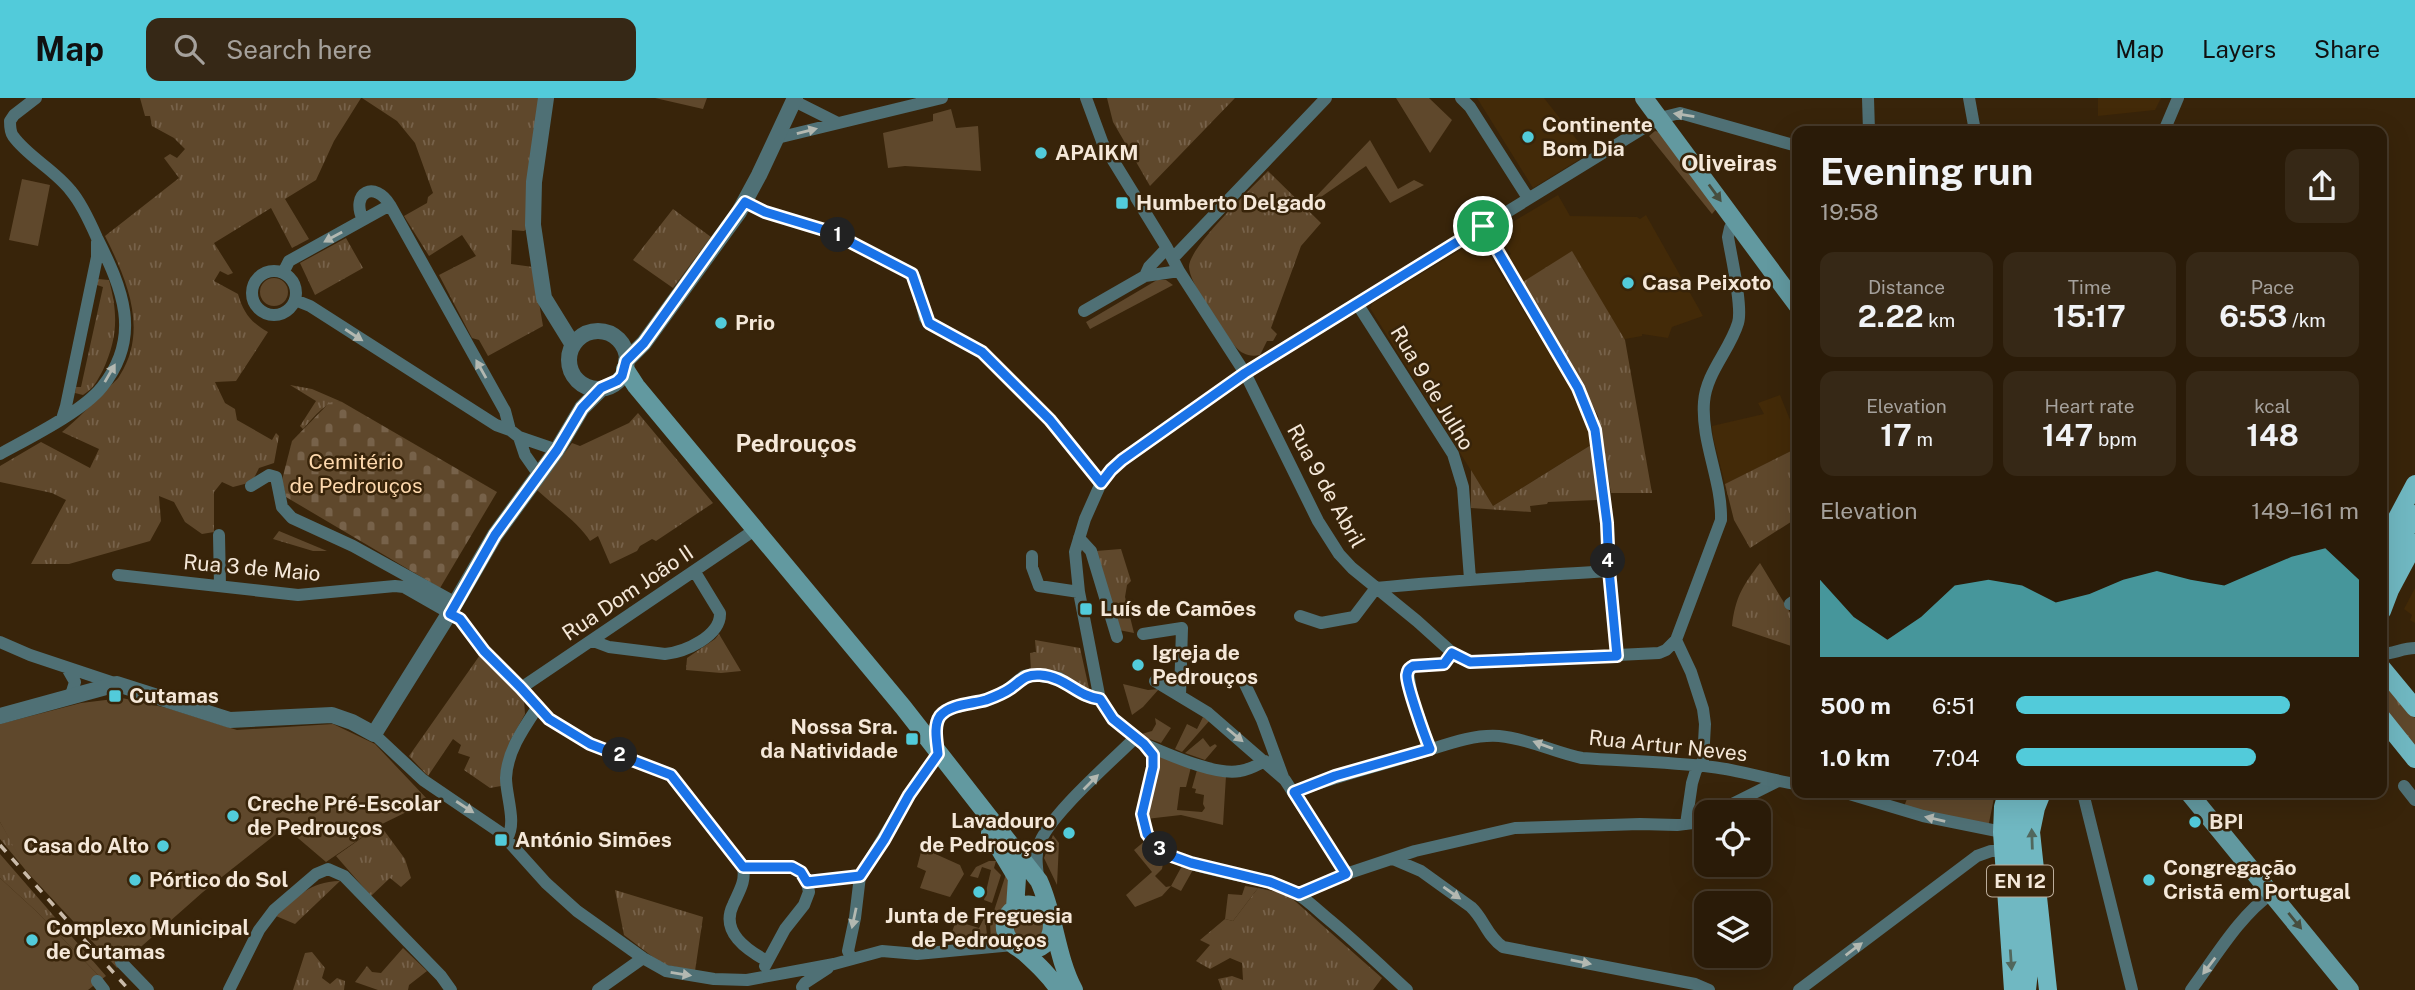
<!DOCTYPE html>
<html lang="en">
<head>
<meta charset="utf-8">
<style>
  body { margin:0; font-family:"Public Sans",sans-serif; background:#362816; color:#f1f3f6; height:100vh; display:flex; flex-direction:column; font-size:26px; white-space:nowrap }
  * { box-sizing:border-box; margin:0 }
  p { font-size:23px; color:#a5a19c }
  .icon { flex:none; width:38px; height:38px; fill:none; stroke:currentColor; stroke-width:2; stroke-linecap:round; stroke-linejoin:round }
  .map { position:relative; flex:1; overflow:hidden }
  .sheet { position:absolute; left:1792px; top:28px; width:595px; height:672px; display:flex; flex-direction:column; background:#2a1b08; border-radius:14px; box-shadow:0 7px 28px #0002,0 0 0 2px #463929 }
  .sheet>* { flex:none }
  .tools { position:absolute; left:1694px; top:702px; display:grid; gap:14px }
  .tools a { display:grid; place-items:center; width:77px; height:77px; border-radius:14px; background:#2a1b08; box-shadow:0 7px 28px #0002,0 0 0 2px #463929; font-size:35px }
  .pin { position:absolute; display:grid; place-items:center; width:60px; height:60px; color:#fff; margin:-30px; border:4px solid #fff; border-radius:50%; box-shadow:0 2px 7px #0007 }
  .km { position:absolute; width:35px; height:35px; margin:-18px; border-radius:50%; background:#222; color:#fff; font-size:19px; line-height:35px; text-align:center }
  .round { display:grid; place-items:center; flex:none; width:74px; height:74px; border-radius:14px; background:#362816 }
  .overview { display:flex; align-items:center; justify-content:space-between; height:119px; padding:0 28px }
  h1 { font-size:38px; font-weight:700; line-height:52px }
  .figures { display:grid; grid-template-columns:repeat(3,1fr); gap:10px; height:119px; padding:7px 28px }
  .figures div { display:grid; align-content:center; border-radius:14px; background:#362816; text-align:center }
  .figures b { font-size:30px; font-weight:700 }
  .figures small { font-size:19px; font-weight:400 }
  .figures p { font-size:19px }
  .chart { height:196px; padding:14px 28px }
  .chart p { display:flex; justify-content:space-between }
  .chart svg { width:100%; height:126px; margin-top:7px; fill:#52cbda; opacity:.7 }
  ul { padding:0 28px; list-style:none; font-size:23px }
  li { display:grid; grid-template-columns:112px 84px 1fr; align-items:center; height:52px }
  li i { height:18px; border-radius:9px; background:#52cbda }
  header { display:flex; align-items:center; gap:42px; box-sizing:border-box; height:98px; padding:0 35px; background:#52cbda; color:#111 }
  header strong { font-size:33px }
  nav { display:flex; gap:38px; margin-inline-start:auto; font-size:24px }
  .search { width:490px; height:63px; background:#362816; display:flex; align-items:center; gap:18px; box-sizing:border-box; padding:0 24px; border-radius:14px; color:#a5a19c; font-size:26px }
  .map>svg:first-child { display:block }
  .built { fill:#432a08 }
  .grass { fill:url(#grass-tufts) }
  .cemetery { fill:url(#cemetery-stones) }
  .green { fill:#5f482c }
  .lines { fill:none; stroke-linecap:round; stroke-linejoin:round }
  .minor { stroke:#4f7075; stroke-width:12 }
  .tertiary { stroke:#4f7075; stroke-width:16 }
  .secondary { stroke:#6299a0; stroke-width:18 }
  .primary { stroke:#70b8c2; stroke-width:18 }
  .rail { stroke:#cabbaa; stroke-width:3.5; stroke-dasharray:9 9; stroke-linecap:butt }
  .oneway { fill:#b3b8b1 }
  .oneway2 { fill:#474d3e }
  .oneway3 { fill:#51675d }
  .route-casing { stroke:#fff; stroke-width:14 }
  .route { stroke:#1a73e8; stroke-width:9 }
  .poi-dot { fill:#52cbda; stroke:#38240a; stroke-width:2.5 }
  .labels { text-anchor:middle; stroke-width:5; stroke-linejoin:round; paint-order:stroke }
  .shield { fill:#38240a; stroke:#bcad9b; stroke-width:2 }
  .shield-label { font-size:19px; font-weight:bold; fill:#f5e8d9 }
  .poi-label { font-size:21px; font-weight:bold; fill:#f5e8d9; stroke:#38240a; text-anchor:start }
  .street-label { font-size:21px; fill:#f5e8d9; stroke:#38240a }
  .park-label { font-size:21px; fill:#fdd8ad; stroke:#38240a }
  .neighbourhood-label { font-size:23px; font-weight:bold; fill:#f5e8d9; stroke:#38240a }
  .quarter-label { font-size:24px; font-weight:bold; fill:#f5e8d9; stroke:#38240a }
</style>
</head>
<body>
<header>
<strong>Map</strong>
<div class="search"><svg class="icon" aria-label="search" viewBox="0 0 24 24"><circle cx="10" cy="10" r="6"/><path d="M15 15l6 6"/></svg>Search here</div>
<nav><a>Map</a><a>Layers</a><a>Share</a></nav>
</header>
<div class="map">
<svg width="2415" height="892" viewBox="0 0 2415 892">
  <defs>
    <pattern id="grass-tufts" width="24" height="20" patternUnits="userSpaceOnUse" patternTransform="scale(1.75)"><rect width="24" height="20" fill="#5f482c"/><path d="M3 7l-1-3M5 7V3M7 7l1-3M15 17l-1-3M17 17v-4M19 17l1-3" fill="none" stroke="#77624a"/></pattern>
    <pattern id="cemetery-stones" width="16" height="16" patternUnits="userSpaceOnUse" patternTransform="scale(1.75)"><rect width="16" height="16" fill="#5f482c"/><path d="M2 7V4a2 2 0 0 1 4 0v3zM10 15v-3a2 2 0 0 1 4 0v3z" fill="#77624a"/></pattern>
  </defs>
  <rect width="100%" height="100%" fill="#38240a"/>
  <path class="built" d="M1477 0H1544L1588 56 1533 90Z
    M2098 0H2161L2155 12 2098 18Z
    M1558 97 1570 118 1637 119 1640 121 1646 117 1703 218 1672 229 1668 240 1642 236V238L1625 241 1570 263 1508 159 1511 156 1501 140 1504 129Z
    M1479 141 1576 298 1590 335 1591 347 1493 408 1370 210 1373 205Z
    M1780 297 1797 339V350L1725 386 1713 339 1712 328 1764 316 1758 305Z
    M2415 490V525L2410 522 2412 517 2404 511Z"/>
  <path class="grass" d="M140 0H361L334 43 316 82 285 101 309 141 292 150 271 110 214 145 233 175 228 177 220 173 214 183 238 196C243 214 251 225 268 234L236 283 215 284 225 305 235 311 237 322 272 342 276 335 279 338 274 365 259 370 252 384 233 389 222 384 214 394V434L202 436 185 424 174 404 159 398 161 423 150 443 69 466H31L66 402 52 395 0 384V368L41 344 90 370 99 351 62 334C78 321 91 307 105 292 110 287 117 283 120 277 149 231 126 180 105 138L179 80 164 60 170 56 177 60 185 51 174 40 152 28 150 18H145Z
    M362 0H540L528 130 524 133 512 132 511 166 533 169 543 228 488 258 479 242 472 240 439 177 476 158 462 137 429 158 404 118 427 105 428 99 433 95 415 45 397 23Z
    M1107 0H1235L1150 88 1113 24Z
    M1268 73 1321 125 1301 148 1271 230 1277 236 1273 243H1267L1260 257C1240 261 1233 246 1223 231 1214 216 1190 186 1189 169 1188 150 1252 90 1268 73Z
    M673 111 711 139 673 190 633 162Z
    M346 140 363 170 315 197 300 165Z
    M1572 153 1625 242 1652 395H1611L1598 318 1570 263 1523 184Z
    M98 181 109 182C118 216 118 239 103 272 97 283 94 290 83 297L75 295 76 289H81L103 189 97 187Z
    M290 287 312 291 342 304C326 301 313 321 303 331L300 328 316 303Z
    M638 315 713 405 656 443 652 441 640 448 637 453 610 466 598 438 590 443C580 426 552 406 537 392L572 345 580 348 629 325Z
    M1591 347 1597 402 1548 404 1547 406 1530 408 1531 414 1471 410V372L1493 408Z
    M1797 350V420L1750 450 1734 422 1725 386Z
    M279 433 327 453H313L273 441Z
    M1121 451 1131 483 1127 487 1125 499 1134 535 1119 532 1096 453Z
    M1760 465 1797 526V550L1732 528C1735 500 1743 487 1760 465Z
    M719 536 741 573 721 575 686 572 687 560 715 541Z
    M1035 542 1080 550 1090 595 1031 573 1030 555 1036 554Z
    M480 557 524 602 525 616 510 643 501 688 490 690 464 672 470 659 458 655 461 647 453 641 428 678 409 658Z
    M2386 586 2415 620V649L2382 610V590Z
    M0 724 28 771V775L0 741Z
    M380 727 405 761 411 780 401 789 390 780 371 798 336 758Z
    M0 756 106 878 102 881 36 813 0 780Z
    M340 783 295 826 276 818C298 799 308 784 340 783Z
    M1258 790 1287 796 1382 880 1373 892H1222L1218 881 1232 878 1243 882 1242 865 1230 860 1210 871 1196 863 1210 847 1200 842 1225 821 1233 823Z
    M615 792 703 819 695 873 662 866 624 837Z
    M403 850 427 873 409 887 408 892H378L355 884 367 868 372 874 381 875Z
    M312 854 325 870 322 880 330 886 337 880 345 883 344 892H293L305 855Z"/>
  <path class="cemetery" d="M336 303 342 304 497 394 440 490 286 399 282 382 292 343 329 305Z"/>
  <path class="green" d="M655 0H707L703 11Z
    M1396 0H1429L1452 22 1430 55Z
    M951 11 956 30 978 28 981 73 905 68 888 70 883 35 933 23V16Z
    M1655 33 1659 34 1717 110 1712 116 1649 38Z
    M1370 42 1398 91 1414 82 1424 87 1390 105 1366 68 1305 110Z
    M22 81 50 87 38 148 9 142Z
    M260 194a14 14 0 1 1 28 0a14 14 0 1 1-28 0Z
    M1157 182H1166L1173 187 1090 231 1086 224Z
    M1123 586 1148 592 1159 591 1143 609 1132 617Z
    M122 600 167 610 237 632 333 626 375 646 429 703 380 727 326 764 285 729 203 794 117 870 28 775 0 724V626L81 605Z
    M1203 619 1210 622 1182 654 1175 651 1187 626 1197 631Z
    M1155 620 1171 630 1161 645 1138 637 1152 633 1156 626Z
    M1203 640 1210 649 1215 646 1217 648 1205 662 1185 655Z
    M1159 658 1191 669 1186 689H1180L1177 712 1202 714 1205 710 1203 706 1204 697 1195 695 1196 691 1192 690 1197 672 1226 678 1223 727 1181 717 1146 721Z
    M1909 695H1995L1988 730 1904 709Z
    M1053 737 1059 745 1057 787 1044 760Z
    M1146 742 1164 760 1162 771 1155 778 1166 789 1171 788 1183 766 1194 770 1181 793 1171 788 1162 798 1135 809 1126 797 1152 774 1134 752Z
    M922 750 960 767 964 776 950 799 920 790 926 773 917 769Z
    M989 763H996L994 770 1001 777 992 805 984 802 991 772 982 769 978 780 970 778 976 769Z
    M1007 773 1009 777 1007 807 997 822 996 843H991L990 825Z
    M0 780 36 813 102 881 88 892H0Z
    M1245 788 1258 790 1233 823 1225 821 1228 796 1242 797Z
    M1014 830a15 15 0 1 1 30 0a15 15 0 1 1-30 0Z
    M985 818 987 837 949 842 956 823 979 830Z"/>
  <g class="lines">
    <path class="minor" d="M1086 0 1103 46 1167 150 1179 173 1245 275 1318 423 1339 456 1352 470 1417 523 1457 559 1470 564 1659 555 1666 552 1676 542 1721 422C1722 382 1701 344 1704 304 1706 275 1730 252 1738 225 1743 209 1731 158 1728 139L1730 130 1735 122
      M1461 0 1470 9 1528 100
      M1868 0 1869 33
      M1969 0 1975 33
      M794 3 838 25
      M2164 33 2178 0
      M777 40 942 0
      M745 104 765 114 831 134 912 176 915 180 925 220 929 225 982 254 1050 322 1101 385
      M363 122C350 94 375 82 390 107
      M1483 128 1578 290 1595 332 1607 424 1609 473 1617 558
      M1173 160 1326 0
      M252 195a22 22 0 1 1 44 0a22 22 0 1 1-44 0Z
      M283 175 289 163 390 107 505 313 510 332
      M1145 178 1149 169 1167 150
      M295 202 310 208 496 327 510 332 519 339 557 352
      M1358 207 1453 356 1463 389 1470 481
      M1084 213 1145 178 1179 173
      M62 321 66 308 97 159V144
      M519 339 525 357 539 377
      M0 356C29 340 82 314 102 289 143 238 122 190 97 140 90 124 82 106 71 93 55 72 28 59 13 38 10 34 10 28 10 23L14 17 36 0
      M251 388 269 377 276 379 282 409 292 420 353 448 456 505
      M219 437 220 488
      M1079 440 1091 453 1117 539
      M1032 458V469L1039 488 1079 494
      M118 477 298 497 395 488 404 489 460 521 484 553 521 590 549 621 590 646 671 677 743 769C746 784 739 793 733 807 720 834 747 852 767 863
      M1790 506 1797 501
      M1300 518 1321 525 1354 519 1376 490C1454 482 1531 478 1609 473
      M1143 536 1182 530 1180 598
      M1676 542 1691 574 1703 611 1705 626 1703 663 1696 672 1692 685 1686 726
      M593 543 609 549 665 556C685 554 721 538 720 515L695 474
      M0 544 30 557 117 586
      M2382 556C2393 556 2403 550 2415 550
      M67 570 75 584 71 597
      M1243 582 1262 622 1283 679
      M1155 583 1208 615 1285 682 1346 776
      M521 590 756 431
      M374 636 423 682 501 735 546 785 577 813 643 860 666 873 714 881 747 882 834 866 882 853 917 856 1013 847
      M1144 646C1168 656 1215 678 1240 673 1249 672 1257 667 1265 663
      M1430 651 1412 599 1408 574 1413 568 1444 566 1452 555
      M2404 688 2415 702
      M1294 694C1334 679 1375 669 1416 656 1443 648 1471 636 1499 638 1530 641 1553 654 1582 660 1625 663 1669 664 1712 669 1741 672 1768 682 1797 686
      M1846 695 1923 718 2002 734
      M2083 695 2132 892
      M1716 714 1778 683
      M507 740C517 725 506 698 506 680 507 654 523 631 537 610
      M1393 761 1421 773 1471 809C1484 821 1487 838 1503 849L1695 886 1709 892
      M743 769H792L801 774 807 784 809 794 804 807 785 831 765 868
      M1038 779C1037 768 1035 758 1039 747 1047 719 1112 663 1135 640
      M807 784 860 778
      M1299 796 1346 776 1415 753 1515 730 1640 726 1677 727 1693 725 1706 719
      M851 860 848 853 855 820 860 778 909 697 938 656 936 629 938 620 946 612 985 602 1004 594 1024 578 1030 577 1059 580 1086 598 1100 602
      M121 864 148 892
      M97 883 104 892
      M229 892 259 832 274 812 316 776 328 771 344 778 441 878 451 892
      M598 892 643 860
      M803 892 802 889 805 885 828 870
      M1407 892C1381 868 1355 843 1327 820 1314 809 1301 796 1284 789 1247 775 1166 772 1147 736 1133 710 1157 684 1153 657L1144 646 1113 621 1100 602 1079 494 1075 454 1085 421 1101 385 1111 371 1122 362 1245 275 1660 20 1680 15 1797 48
      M1799 892 1977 758 1991 753H2004
      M2191 892C2215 860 2239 818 2272 795"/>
    <path class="tertiary" d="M546 0 534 84 533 127 544 200 573 247
      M569 262a29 29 0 1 1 58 0a29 29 0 1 1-58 0Z
      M626 263 644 245 739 114 759 77 795 0
      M0 618 117 586 230 622 332 617 352 624 374 636 452 511 495 437 557 352 582 310 601 291"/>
    <path class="secondary" d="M1644 0 1797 207
      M625 271 636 288 903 609 1039 783C1055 818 1056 858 1074 892
      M2189 695 2350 892
      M990 735 1017 780 1015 810
      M1048 815C1031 797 998 810 1006 836 1009 846 1018 849 1025 855 1038 867 1050 878 1059 892
      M1022 852C1040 854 1052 845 1052 826"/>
    <path class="primary" d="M2382 448 2415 386
      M2382 477 2415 416
      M2382 513 2390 492 2415 445
      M2382 570 2415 610
      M2382 620 2415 661
      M2007 695 2003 709 2002 734 2013 892
      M2024 695 2018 715 2016 731 2029 873 2027 892
      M2042 695 2036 710 2031 734 2048 892"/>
    <path class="rail" d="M0 747 129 892"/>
  </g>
  <defs><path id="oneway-solid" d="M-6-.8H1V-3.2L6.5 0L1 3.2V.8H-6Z" transform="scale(1.75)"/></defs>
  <g class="oneway">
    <use href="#oneway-solid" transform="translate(1684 17) rotate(-171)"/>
    <use href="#oneway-solid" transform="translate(807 33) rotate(-14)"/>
    <use href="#oneway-solid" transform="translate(333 139) rotate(151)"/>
    <use href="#oneway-solid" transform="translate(354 237) rotate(33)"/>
    <use href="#oneway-solid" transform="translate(481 271) rotate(-119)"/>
    <use href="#oneway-solid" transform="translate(110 275) rotate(-60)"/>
    <use href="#oneway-solid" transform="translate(1235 637) rotate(40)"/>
    <use href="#oneway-solid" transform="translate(1543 647) rotate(-160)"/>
    <use href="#oneway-solid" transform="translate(1091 684) rotate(-45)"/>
    <use href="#oneway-solid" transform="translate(465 709) rotate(33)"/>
    <use href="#oneway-solid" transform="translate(1935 721) rotate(-167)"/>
    <use href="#oneway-solid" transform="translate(1452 795) rotate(35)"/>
    <use href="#oneway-solid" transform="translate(854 820) rotate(102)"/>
    <use href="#oneway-solid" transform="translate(1854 851) rotate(-37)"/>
    <use href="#oneway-solid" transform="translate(1581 864) rotate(11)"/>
    <use href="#oneway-solid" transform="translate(2209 868) rotate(127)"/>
    <use href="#oneway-solid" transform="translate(681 876) rotate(9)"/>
  </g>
  <g class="oneway2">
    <use href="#oneway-solid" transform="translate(1715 95) rotate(54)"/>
    <use href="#oneway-solid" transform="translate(2295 823) rotate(51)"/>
  </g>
  <g class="oneway3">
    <use href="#oneway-solid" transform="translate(2032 741) rotate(-92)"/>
    <use href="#oneway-solid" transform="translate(2011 862) rotate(86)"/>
  </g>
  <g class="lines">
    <g class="route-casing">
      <path id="route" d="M745 104 765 114 831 134 912 176 929 225 982 254 1050 322 1101 385 1111 372 1122 362 1245 275 1483 128 1578 290 1595 332 1607 425 1609 472 1617 558 1470 564 1452 555 1444 566 1413 568C1409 571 1408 571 1407 577 1406 586 1425 639 1430 651L1335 678 1294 694 1346 776 1299 796 1270 784 1191 765 1166 756 1158 750 1147 736 1142 716 1153 669V657L1144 646 1113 621 1100 601C1076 598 1067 579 1040 577 1025 576 1022 582 1011 590 1004 595 994 599 986 602 972 606 950 606 940 618 933 628 937 644 938 656L909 697 884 742 860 778 807 784 801 774 792 769H743L671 677 590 646 549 621 521 590 484 553 460 521 450 516 495 437 557 352 582 310 601 290 617 283 622 278 626 263 644 245Z"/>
    </g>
    <use href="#route" class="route"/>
  </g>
  <g class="poi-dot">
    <circle cx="1528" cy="39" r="7"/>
    <circle cx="1041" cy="55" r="7"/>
    <rect x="1115" y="98" width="14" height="14" rx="3.5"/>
    <circle cx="1628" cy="185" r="7"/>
    <circle cx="721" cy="225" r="7"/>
    <rect x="1079" y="504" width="14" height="14" rx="3.5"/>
    <circle cx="1138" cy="567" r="7"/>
    <rect x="108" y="591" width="14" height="14" rx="3.5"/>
    <rect x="905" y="634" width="14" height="14" rx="3.5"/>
    <circle cx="233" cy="718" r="7"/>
    <circle cx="2195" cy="724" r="7"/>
    <circle cx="1069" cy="735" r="7"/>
    <rect x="494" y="735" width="14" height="14" rx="3.5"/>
    <circle cx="163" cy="748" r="7"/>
    <circle cx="135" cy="782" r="7"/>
    <circle cx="2149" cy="782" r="7"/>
    <circle cx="979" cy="794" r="7"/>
    <circle cx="32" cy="842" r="7"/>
  </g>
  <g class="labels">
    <rect class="shield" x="1987" y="767.5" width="66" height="31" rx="5"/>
    <g class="shield-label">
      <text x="2020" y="790">EN 12</text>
    </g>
    <g class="poi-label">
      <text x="1542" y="34">Continente<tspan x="1542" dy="24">Bom Dia</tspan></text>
      <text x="1055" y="62">APAIKM</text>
      <text x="1136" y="112">Humberto Delgado</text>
      <text x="1642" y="192">Casa Peixoto</text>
      <text x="735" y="232">Prio</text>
      <text x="1100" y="518">Luís de Camões</text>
      <text x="1152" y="562">Igreja de<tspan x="1152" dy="24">Pedrouços</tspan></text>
      <text x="129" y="605">Cutamas</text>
      <text x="898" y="636" text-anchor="end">Nossa Sra.<tspan x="898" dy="24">da Natividade</tspan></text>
      <text x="247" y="713">Creche Pré-Escolar<tspan x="247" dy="24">de Pedrouços</tspan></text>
      <text x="1055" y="730" text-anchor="end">Lavadouro<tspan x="1055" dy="24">de Pedrouços</tspan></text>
      <text x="2209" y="731">BPI</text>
      <text x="515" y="749">António Simões</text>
      <text x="149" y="755" text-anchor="end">Casa do Alto</text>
      <text x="2163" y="777">Congregação<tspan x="2163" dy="24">Cristã em Portugal</tspan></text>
      <text x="149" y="789">Pórtico do Sol</text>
      <text x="979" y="825" text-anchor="middle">Junta de Freguesia<tspan x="979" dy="24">de Pedrouços</tspan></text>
      <text x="46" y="837">Complexo Municipal<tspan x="46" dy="24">de Cutamas</tspan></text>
    </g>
    <g class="street-label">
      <text transform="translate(1432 290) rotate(59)" y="7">Rua 9 de Julho</text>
      <text transform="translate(1326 388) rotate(61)" y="7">Rua 9 de Abril</text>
      <text transform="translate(252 470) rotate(5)" y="7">Rua 3 de Maio</text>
      <text transform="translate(628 495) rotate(-34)" y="7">Rua Dom João II</text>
      <text transform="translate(1668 648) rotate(6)" y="7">Rua Artur Neves</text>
    </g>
    <g class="park-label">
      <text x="356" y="371">Cemitério<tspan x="356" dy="24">de Pedrouços</tspan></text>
    </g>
    <g class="neighbourhood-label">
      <text x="1729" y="73">Oliveiras</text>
    </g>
    <g class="quarter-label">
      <text x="796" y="354">Pedrouços</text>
    </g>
  </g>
</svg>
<div class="tools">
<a><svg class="icon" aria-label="locate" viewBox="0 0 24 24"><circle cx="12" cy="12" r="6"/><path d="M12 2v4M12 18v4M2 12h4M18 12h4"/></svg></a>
<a><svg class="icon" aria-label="layers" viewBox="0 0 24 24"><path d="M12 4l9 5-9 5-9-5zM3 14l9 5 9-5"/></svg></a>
</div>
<div class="pin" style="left:1483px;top:128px;background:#1e9e55"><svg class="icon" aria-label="arrive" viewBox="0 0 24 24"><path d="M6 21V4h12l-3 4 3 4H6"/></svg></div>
<b class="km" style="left:838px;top:137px">1</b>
<b class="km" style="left:620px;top:657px">2</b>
<b class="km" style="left:1160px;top:751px">3</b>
<b class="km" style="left:1608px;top:463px">4</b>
<section class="sheet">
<div class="overview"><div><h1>Evening run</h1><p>19:58</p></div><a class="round"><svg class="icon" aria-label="share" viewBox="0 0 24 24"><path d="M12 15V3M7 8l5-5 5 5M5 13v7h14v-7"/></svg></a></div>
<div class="figures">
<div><p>Distance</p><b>2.22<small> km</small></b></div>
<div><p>Time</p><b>15:17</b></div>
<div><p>Pace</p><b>6:53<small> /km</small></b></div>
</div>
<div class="figures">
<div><p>Elevation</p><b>17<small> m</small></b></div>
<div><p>Heart rate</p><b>147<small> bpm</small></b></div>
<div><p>kcal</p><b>148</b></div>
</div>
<div class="chart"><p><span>Elevation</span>149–161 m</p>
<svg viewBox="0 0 160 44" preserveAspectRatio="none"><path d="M0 44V17L10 30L20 38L30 30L40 19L50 17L60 19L70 25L80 22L90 17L100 14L110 17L120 19L130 14L140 9L150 6L160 17V44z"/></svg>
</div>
<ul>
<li><b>500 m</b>6:51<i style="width:80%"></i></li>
<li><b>1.0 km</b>7:04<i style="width:70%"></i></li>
</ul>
</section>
</div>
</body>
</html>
